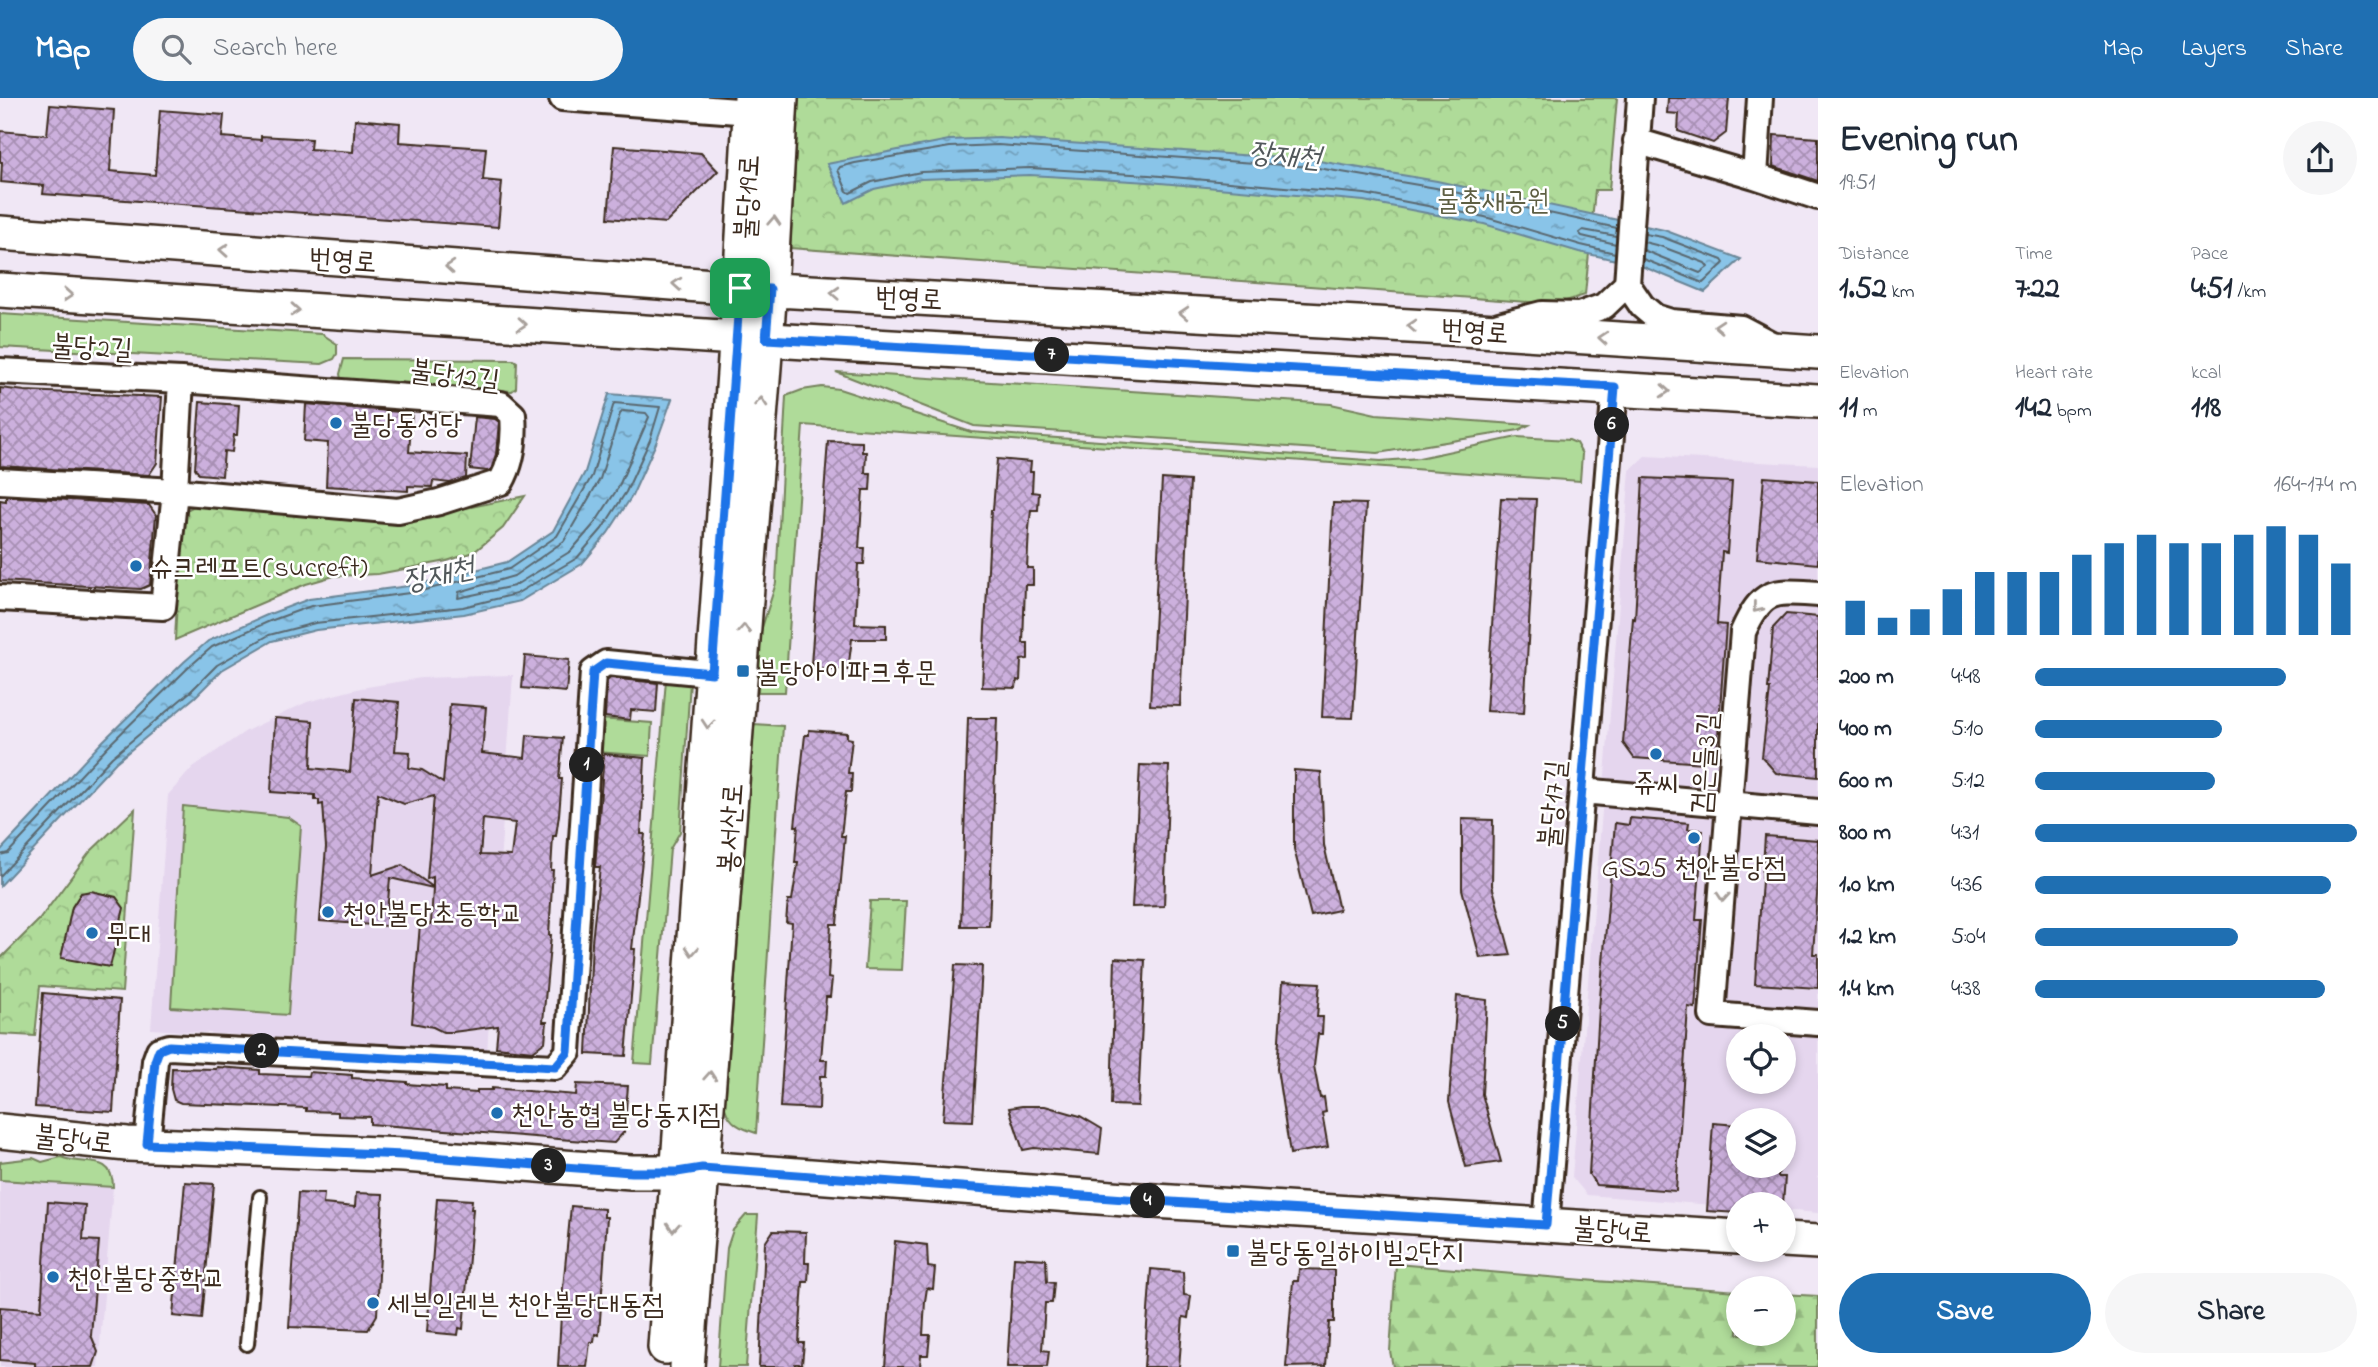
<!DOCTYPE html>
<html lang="en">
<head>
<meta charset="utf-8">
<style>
  body { margin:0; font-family:"Indie Flower","Poor Story",sans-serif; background:#f6f6f7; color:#1f2937; height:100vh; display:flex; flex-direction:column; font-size:26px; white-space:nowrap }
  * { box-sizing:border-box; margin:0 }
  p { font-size:23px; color:#747a83 }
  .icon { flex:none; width:38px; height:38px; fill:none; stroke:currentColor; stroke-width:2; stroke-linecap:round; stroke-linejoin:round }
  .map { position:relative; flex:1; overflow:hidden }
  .panel { display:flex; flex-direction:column; background:#fff; width:560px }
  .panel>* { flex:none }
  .tools { position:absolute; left:1726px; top:926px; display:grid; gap:14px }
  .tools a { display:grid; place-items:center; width:70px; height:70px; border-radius:50%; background:#fff; box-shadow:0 4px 10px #0003; font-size:35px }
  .pin { position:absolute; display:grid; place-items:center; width:60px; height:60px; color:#fff; margin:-30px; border-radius:14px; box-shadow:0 4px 10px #0006 }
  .km { position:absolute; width:35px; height:35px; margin:-18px; border-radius:50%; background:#222; color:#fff; font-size:19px; line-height:35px; text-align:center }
  .round { display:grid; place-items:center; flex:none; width:74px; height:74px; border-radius:37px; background:#f6f6f7 }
  .headline { display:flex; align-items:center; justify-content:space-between; height:119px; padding:0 21px }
  h1 { font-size:38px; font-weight:700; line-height:52px }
  .metrics { display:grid; grid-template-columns:repeat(3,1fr); gap:10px; height:119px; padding:7px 21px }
  .metrics div { display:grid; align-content:center }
  .metrics b { font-size:30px; font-weight:700 }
  .metrics small { font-size:19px; font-weight:400 }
  .metrics p { font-size:19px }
  .chart { height:196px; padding:14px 21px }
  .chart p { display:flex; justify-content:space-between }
  .chart svg { width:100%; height:126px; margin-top:7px; stroke:#1f6fb2; stroke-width:6 }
  .cta { display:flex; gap:14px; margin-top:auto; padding:14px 21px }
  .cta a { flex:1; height:80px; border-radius:42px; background:#1f6fb2; color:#fff; font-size:28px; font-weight:700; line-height:80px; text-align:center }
  .cta a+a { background:#f6f6f7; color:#1f2937 }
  ul { padding:0 21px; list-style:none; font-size:23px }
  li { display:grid; grid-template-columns:112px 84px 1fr; align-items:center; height:52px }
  li i { height:18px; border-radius:9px; background:#1f6fb2 }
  header { display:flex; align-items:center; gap:42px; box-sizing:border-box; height:98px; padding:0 35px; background:#1f6fb2; color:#fff }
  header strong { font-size:33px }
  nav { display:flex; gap:38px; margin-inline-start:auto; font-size:24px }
  .search { width:490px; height:63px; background:#f6f6f7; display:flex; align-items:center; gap:18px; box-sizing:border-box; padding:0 24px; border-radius:38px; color:#747a83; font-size:26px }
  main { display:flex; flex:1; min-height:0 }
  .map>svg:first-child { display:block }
  .built { fill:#e5d6ee; fill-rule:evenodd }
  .green { fill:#afdb99; stroke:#75825c; stroke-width:2 }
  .forest { fill:url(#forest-firs); stroke:#75825c; stroke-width:2 }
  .park { fill:url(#park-crowns); stroke:#75825c; stroke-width:2 }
  .water { fill:url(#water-ripples); stroke:#6a8697; stroke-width:2 }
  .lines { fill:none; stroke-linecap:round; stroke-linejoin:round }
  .shore { stroke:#5a686f; stroke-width:2 }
  .building { fill:url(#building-cross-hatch); stroke:#3b2a1e; stroke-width:2; fill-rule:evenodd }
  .lane-casing { stroke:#3b2a1e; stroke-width:18 }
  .street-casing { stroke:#3b2a1e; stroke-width:30 }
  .secondary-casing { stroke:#3b2a1e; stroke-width:38 }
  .lane { stroke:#fff; stroke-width:12 }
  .street { stroke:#fff; stroke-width:24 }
  .secondary { stroke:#fff; stroke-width:33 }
  .oneway { stroke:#a79f9a }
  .route-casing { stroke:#fff; stroke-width:14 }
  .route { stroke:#1a73e8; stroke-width:9 }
  .poi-dot { fill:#1f6fb2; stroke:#fff; stroke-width:2.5 }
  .labels { text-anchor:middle; stroke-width:5; stroke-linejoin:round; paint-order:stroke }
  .street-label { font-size:28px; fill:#3b2a1e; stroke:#fff }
  .park-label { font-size:28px; fill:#5e5f43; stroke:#fff }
  .poi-label { font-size:28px; fill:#3b2a1e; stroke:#fff; text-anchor:start }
  .water-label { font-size:30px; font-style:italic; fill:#52585b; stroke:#fff }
</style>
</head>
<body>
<header>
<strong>Map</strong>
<div class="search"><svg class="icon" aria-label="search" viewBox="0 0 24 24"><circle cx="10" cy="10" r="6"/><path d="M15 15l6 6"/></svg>Search here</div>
<nav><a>Map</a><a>Layers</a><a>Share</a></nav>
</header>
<main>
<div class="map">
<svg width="1818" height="1269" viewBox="0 0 1818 1269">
  <defs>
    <pattern id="forest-firs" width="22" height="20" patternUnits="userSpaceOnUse" patternTransform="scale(1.75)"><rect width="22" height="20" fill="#afdb99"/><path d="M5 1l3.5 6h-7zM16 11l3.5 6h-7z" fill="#97bc83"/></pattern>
    <pattern id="park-crowns" width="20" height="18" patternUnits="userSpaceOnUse" patternTransform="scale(1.75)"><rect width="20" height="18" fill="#afdb99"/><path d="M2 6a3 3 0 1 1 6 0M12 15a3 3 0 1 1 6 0" fill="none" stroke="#97bc83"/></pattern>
    <pattern id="water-ripples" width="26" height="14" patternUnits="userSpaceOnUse" patternTransform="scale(1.75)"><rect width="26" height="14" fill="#89c4e8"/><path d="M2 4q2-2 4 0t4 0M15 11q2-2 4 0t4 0" fill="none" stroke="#719fbb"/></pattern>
    <pattern id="building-cross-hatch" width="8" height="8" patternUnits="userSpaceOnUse" patternTransform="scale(1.75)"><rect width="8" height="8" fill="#ccb0dd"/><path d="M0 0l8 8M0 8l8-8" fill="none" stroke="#a78fb3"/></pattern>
  </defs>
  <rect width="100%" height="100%" fill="#f0e7f5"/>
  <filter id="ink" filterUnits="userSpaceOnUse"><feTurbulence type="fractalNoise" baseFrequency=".0143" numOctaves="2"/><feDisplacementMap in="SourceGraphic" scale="14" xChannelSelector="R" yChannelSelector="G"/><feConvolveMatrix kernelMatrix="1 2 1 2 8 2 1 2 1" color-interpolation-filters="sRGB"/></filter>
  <g filter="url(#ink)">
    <path class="built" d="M1645 358 1818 367V1115L1783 1112V1106H1738V1109L1587 1097 1572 1079 1630 372ZM1738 938H1783V984H1738ZM1738 1022H1783V1068H1738Z
      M513 577 487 954 151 931 168 697 193 669 246 633 307 604 361 590 421 580Z
      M0 1082 113 1089 98 1269H0Z"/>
    <path class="green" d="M0 216 322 236 337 246V256L334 261 322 266 0 249Z
      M344 261 514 262 517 264 516 290 512 293 341 281 340 276Z
      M836 274 1331 306 1376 316 1529 327 1519 332 1378 355 974 328Z
      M822 289 839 291 971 334 1381 363 1419 360 1517 339 1569 342 1576 345 1582 356 1580 383 803 327 785 594H758L760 536 776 485 786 298 802 292Z
      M666 582 690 584 680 734 670 751 652 966 634 965Z
      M599 621 652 625 650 658 597 654Z
      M754 626 783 628 756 1035C741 1030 730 1026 725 1010Z
      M183 708 288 719 301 728 288 917 171 909Z
      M61 1059C82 1069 113 1054 113 1089L0 1082V1064L33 1060 42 1064Z
      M746 1117H758L746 1269H718L727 1150 733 1132Z"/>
    <path class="forest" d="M1396 1166 1596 1183 1738 1193V1236H1783V1196L1818 1198V1269H1393L1390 1253Z"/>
    <path class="park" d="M799 0H1617L1609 92H1595L1585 197 1556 206 790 150Z
      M525 398 503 430 474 454 447 463 378 476 334 478 306 486 175 542 181 420 187 412 196 407 397 424Z
      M135 711 122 894 40 888 35 938 0 936V861L39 822 90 754Z
      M870 803H906L902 872 865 871Z"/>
    <path class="water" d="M999 40 1313 62 1437 83 1664 132 1741 161 1705 194 1639 167 1579 154 1484 126 1364 103 1149 84 1030 77 921 81 874 91 846 105 827 66 949 42Z
      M609 296 672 301 656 345 632 398 608 435 582 466 520 503 464 516 316 532 272 543 222 572 195 599 116 664 0 788V753L103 643 184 564 208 543 267 517 309 501 416 487 507 464 553 433 585 374Z"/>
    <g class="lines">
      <path class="shore" d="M1616 146 1582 138 1579 135 1583 132 1616 138
        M1643 152 1700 175 1708 169 1705 165 1660 148 1644 144
        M1615 155 1581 147 1485 119 1365 96 1149 77 1030 70 921 74 872 84 850 95 847 93 838 72 840 69 855 65 950 49 998 47 1312 69 1436 90 1617 130
        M1643 161 1703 185 1724 165 1722 162 1662 139 1645 136
        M623 313 646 315 649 319 618 390 595 425 571 453 514 488 458 500 459 494 514 478 564 443 600 381 620 316Z
        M0 757 8 755 108 648 189 569 212 549 270 523 311 508 417 494 509 471 557 438 592 378 614 305 660 309 650 342 626 394 602 431 577 460 516 496 463 509 315 525 269 537 217 567 190 594 112 659 0 778"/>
    </g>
    <path class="building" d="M1668 0H1729L1726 35 1713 45 1678 33 1679 16 1667 15Z
      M50 7 114 12 110 73 155 77 160 12 224 17 222 39 261 42V38L311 41 310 51 353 54 355 21 400 25 399 44 486 50 483 82 502 84 498 129 43 96 44 88 1 84 2 64H0V33L47 37Z
      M1774 37 1818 40V83L1773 68Z
      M614 48 701 55 718 73 666 125 608 120Z
      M0 290 25 293 162 299 157 365 149 377 0 368Z
      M200 304 239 307 237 337H234L232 354 224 353 222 378 199 376 195 370Z
      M306 306 412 315 409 354 467 358 466 380 450 385 433 383 432 389 408 388V393L326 388 328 345 304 343Z
      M475 319 495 321 499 324 496 356 491 372 487 373 470 371Z
      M828 343 862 344V354H866L865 375H871L870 392H863L859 450H865L864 466H858L855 526 886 527V541H852L848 572 814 570 815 566H811Z
      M997 361 1031 364 1030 374H1033L1032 394 1039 395 1038 412H1031L1029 431 1027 470H1033V487H1025L1023 545H1028V561L1021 562 1020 583 1017 582 1016 590 982 589 991 412H993Z
      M1764 379 1818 383V466L1757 460Z
      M1643 380 1732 384 1727 455 1722 454 1717 526 1726 527 1717 653 1703 665 1634 660 1623 645 1633 520 1635 521Z
      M1162 381 1190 383 1180 608 1150 607Z
      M6 398 149 407 156 417 150 487 141 491 0 483V402L6 403Z
      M1501 400 1536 401 1524 615 1486 613Z
      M1333 405 1366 406 1353 620 1322 619Z
      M1786 516 1818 519V679L1776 675 1762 659 1770 591H1768L1773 530Z
      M525 558 569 562 566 594 522 590Z
      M610 580 658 585 656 614 631 612 630 622 605 619 607 583Z
      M356 600 399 604 395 653 410 654 409 670 422 672 443 685 450 606 486 609 482 655 525 660 527 637 563 640 559 681H562L559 717 556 738H553L551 772H553L549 837H551L543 924H547L545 944 533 953 496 949 498 928 453 934H443L433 929 412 925 420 826H431L433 790 390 780 386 828 320 823 326 749 323 706 319 707V702H315V697L271 694 275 620 313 623 311 670 350 674ZM378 695 404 706 434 698 427 781 433 779V789L402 767 372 777ZM483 721 515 725 511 758 480 757Z
      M968 620H997L989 828H961Z
      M809 632 847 635V640L852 641 848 675H852L851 694H846L841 738H845L837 826H831L828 880 832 881 830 899H826L821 962H827L826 978H820L819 1011 780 1009 792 825 786 824 788 802H792L798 765H795L798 728H795L805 637H809Z
      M604 656 645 660 641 736H645L632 851H635L626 958 587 956 592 844 600 769H595Z
      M1140 667 1169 668 1164 808 1132 809Z
      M1294 672 1321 674 1324 747 1339 812 1311 818 1294 751Z
      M1630 720 1689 725 1688 731 1703 732 1696 822H1702L1695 910 1688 909 1676 1093 1596 1087 1589 1076 1599 911 1615 725 1629 727Z
      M1462 721 1493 722 1492 787 1511 857 1480 860 1462 791Z
      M1765 738 1818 742V783L1813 856H1818V890L1755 886Z
      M91 793 116 799 124 810 110 869 61 860 72 809 81 795Z
      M1115 860 1145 862 1138 1008 1111 1007Z
      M955 867 982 868 973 1023 943 1022Z
      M1283 883 1320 885 1317 919H1323L1322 936H1318L1314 968 1320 1000 1324 999 1326 1014 1322 1015 1328 1049 1290 1056 1277 971Z
      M43 895 120 902 113 1014 35 1009Z
      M1457 898 1487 902 1482 996 1501 1064 1466 1069 1449 1004Z
      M217 969 260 972V976L308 978 309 974 352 977V980L407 984V986L446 989V993L477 995V992H492V990L576 997 577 986 628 988 624 1034 614 1045 571 1042 370 1026V1019L338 1018V1014L306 1013V1010L181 1005 174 1002 171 991 172 970 216 971Z
      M1022 1008H1045L1080 1018 1102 1031 1099 1056 1034 1050 1023 1052 1009 1010Z
      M1713 1025 1738 1027V1068H1779L1778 1079H1785L1783 1106H1738V1115L1707 1113Z
      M185 1084 214 1086 202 1221 173 1218Z
      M298 1095 324 1096 323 1106 355 1109 356 1095 383 1096 377 1217 368 1232 289 1229Z
      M437 1100 472 1102 471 1111H473L463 1231 459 1230 458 1237 427 1234Z
      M48 1104 85 1107 83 1142 99 1143 91 1237 98 1254 93 1269H35V1265L0 1262V1209L41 1212Z
      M571 1108 604 1111V1119H607L599 1237 595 1236 594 1244H590L587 1269H558L562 1200Z
      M773 1133 806 1134 805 1165H809L808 1184H803L799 1245H804L802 1266H795L794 1269H759L765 1145Z
      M895 1143 927 1147 928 1169 935 1170 933 1191 927 1190 925 1203 923 1237H930L928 1257H921L920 1269H885Z
      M1014 1159 1046 1161 1047 1184 1054 1185 1052 1205H1045L1042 1252 1049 1253 1047 1269H1007Z
      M1151 1171 1183 1174 1184 1197 1191 1198 1188 1220 1183 1219 1179 1269H1144Z
      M1299 1171 1334 1172V1224H1329L1326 1268 1286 1269 1293 1183H1298Z"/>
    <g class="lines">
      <g class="lane-casing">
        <path id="lane" d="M247 1246 260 1099"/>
      </g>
      <g class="street-casing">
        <path id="street" d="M562 0 751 14
          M1640 0 1627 186 1642 208 1655 219 1671 224 1741 230 1775 248
          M1760 0 1755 78 1818 99
          M1636 43 1755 78
          M1499 227 1542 216 1579 217 1604 208 1627 186
          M0 273 181 282 501 306 513 317C515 341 513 363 501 384L439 404 398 413 175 393 0 383
          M1818 496C1773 493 1763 490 1743 534L1712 917 1818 925
          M0 500 163 509 175 393 181 282
          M1582 693 1818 714
          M147 1046 155 963 159 952 169 949 555 969 568 954 593 574 606 565 729 577
          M1546 1127 1615 289"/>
      </g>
      <g class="secondary-casing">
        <path id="secondary" d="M0 135 740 190 1480 232 1818 254
          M0 192 736 240 1818 303
          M0 1033 127 1046 404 1057 631 1074H677L702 1070 1139 1102 1738 1139
          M1783 1142 1818 1144
          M665 1249 740 190 751 0
          M687 1269 770 191 781 0"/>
      </g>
      <use href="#lane" class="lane"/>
      <use href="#street" class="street"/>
      <use href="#secondary" class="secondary"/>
    </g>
    <defs><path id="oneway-chevron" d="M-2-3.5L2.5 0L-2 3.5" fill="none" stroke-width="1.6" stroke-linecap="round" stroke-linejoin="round" transform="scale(1.75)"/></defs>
    <g class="oneway">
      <use href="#oneway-chevron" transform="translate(774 123) rotate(-87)"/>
      <use href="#oneway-chevron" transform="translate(224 152) rotate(-176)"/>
      <use href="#oneway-chevron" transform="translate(450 169) rotate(-176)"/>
      <use href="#oneway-chevron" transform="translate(677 186) rotate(-176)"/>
      <use href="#oneway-chevron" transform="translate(835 195) rotate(-177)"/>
      <use href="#oneway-chevron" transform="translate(68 197) rotate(4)"/>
      <use href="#oneway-chevron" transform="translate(295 212) rotate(4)"/>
      <use href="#oneway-chevron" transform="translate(1184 215) rotate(-177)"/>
      <use href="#oneway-chevron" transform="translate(522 226) rotate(4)"/>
      <use href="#oneway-chevron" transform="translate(1412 228) rotate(-177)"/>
      <use href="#oneway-chevron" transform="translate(1719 228) rotate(-176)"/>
      <use href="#oneway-chevron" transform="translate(1603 240) rotate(-176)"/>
      <use href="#oneway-chevron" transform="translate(1665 293) rotate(4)"/>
      <use href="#oneway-chevron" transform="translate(761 304) rotate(-86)"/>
      <use href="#oneway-chevron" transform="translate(1757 510) rotate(129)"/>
      <use href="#oneway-chevron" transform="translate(744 531) rotate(-86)"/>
      <use href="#oneway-chevron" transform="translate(708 626) rotate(94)"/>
      <use href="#oneway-chevron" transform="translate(1723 799) rotate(94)"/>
      <use href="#oneway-chevron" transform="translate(692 853) rotate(94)"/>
      <use href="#oneway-chevron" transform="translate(710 978) rotate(-86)"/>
      <use href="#oneway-chevron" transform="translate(673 1129) rotate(94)"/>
    </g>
  </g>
  <g class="lines" filter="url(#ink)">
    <g class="route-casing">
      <path id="route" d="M740 190 770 191 766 241 1615 289 1546 1127 1139 1102 702 1070 677 1074H631L404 1057 147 1046 155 963 159 952 169 948 555 969 568 954 593 574 606 565 712 575Z"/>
    </g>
    <use href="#route" class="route"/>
  </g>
  <g class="poi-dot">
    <circle cx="336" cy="325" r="7"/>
    <circle cx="136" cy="468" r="7"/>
    <rect x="736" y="566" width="14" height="14" rx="3.5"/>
    <circle cx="1656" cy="656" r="7"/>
    <circle cx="1694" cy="740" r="7"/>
    <circle cx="328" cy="814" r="7"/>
    <circle cx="92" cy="835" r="7"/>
    <circle cx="497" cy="1015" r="7"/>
    <rect x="1226" y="1146" width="14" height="14" rx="3.5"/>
    <circle cx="53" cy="1179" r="7"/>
    <circle cx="373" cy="1205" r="7"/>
  </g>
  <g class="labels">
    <g class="street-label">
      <text transform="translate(746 99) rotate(-87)" y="10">불당19로</text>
      <text transform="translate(343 161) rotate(4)" y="10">번영로</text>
      <text transform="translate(909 199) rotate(3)" y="10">번영로</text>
      <text transform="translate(1475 232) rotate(4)" y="10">번영로</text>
      <text transform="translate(92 248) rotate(3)" y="10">불당2길</text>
      <text transform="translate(455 276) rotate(7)" y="10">불당12길</text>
      <text transform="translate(1703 665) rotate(-86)" y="10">검은들3길</text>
      <text transform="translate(1551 706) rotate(-85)" y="10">불당17길</text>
      <text transform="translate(729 730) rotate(-86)" y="10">봉서산로</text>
      <text transform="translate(74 1040) rotate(6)" y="10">불당4로</text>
      <text transform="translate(1613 1131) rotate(4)" y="10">불당4로</text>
    </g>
    <g class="park-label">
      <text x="1493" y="111">물총새공원</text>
    </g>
    <g class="poi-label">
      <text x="350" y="335">불당동성당</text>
      <text x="150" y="478">슈크레프트(sucreft)</text>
      <text x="757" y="583">불당아이파크후문</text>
      <text x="1656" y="694" text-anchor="middle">쥬씨</text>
      <text x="1694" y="778" text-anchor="middle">GS25 천안불당점</text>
      <text x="342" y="824">천안불당초등학교</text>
      <text x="106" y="845">무대</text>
      <text x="511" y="1025">천안농협 불당동지점</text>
      <text x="1247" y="1163">불당동일하이빌2단지</text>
      <text x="67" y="1189">천안불당중학교</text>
      <text x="387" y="1215">세븐일레븐 천안불당대동점</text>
    </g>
    <g class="water-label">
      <text transform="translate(1285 56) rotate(5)" y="10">장재천</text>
      <text transform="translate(438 475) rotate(-12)" y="10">장재천</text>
    </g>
  </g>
</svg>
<div class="tools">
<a><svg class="icon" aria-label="locate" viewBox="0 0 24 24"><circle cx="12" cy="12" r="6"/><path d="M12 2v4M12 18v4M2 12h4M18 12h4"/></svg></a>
<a><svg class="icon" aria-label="layers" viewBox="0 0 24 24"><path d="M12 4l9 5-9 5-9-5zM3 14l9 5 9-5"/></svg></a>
<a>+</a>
<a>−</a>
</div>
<div class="pin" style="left:740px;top:190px;background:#1e9e55"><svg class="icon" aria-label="arrive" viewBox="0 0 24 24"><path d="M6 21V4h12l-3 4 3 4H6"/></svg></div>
<b class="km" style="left:587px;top:667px">1</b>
<b class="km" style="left:262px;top:953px">2</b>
<b class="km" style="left:549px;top:1068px">3</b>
<b class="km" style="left:1148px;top:1103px">4</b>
<b class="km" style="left:1563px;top:926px">5</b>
<b class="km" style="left:1612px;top:327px">6</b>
<b class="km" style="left:1052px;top:257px">7</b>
</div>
<section class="panel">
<div class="headline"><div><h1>Evening run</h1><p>19:51</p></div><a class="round"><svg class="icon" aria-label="share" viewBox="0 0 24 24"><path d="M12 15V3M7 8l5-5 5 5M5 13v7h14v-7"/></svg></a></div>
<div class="metrics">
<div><p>Distance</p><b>1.52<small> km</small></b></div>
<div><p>Time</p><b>7:22</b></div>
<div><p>Pace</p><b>4:51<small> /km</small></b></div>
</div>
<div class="metrics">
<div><p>Elevation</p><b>11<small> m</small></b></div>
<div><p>Heart rate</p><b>142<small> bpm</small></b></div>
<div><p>kcal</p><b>118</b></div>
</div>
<div class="chart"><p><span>Elevation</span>164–174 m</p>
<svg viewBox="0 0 160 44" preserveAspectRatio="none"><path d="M5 44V32M15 44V38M25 44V35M35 44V28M45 44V22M55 44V22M65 44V22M75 44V16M85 44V12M95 44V9M105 44V12M115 44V12M125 44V9M135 44V6M145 44V9M155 44V19"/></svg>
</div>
<ul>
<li><b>200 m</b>4:48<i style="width:78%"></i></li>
<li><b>400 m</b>5:10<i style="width:58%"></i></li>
<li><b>600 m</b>5:12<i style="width:56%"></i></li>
<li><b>800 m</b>4:31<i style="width:100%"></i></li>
<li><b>1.0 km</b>4:36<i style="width:92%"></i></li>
<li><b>1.2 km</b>5:04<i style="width:63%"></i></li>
<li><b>1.4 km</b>4:38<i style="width:90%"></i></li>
</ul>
<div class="cta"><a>Save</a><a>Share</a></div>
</section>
</main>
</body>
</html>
